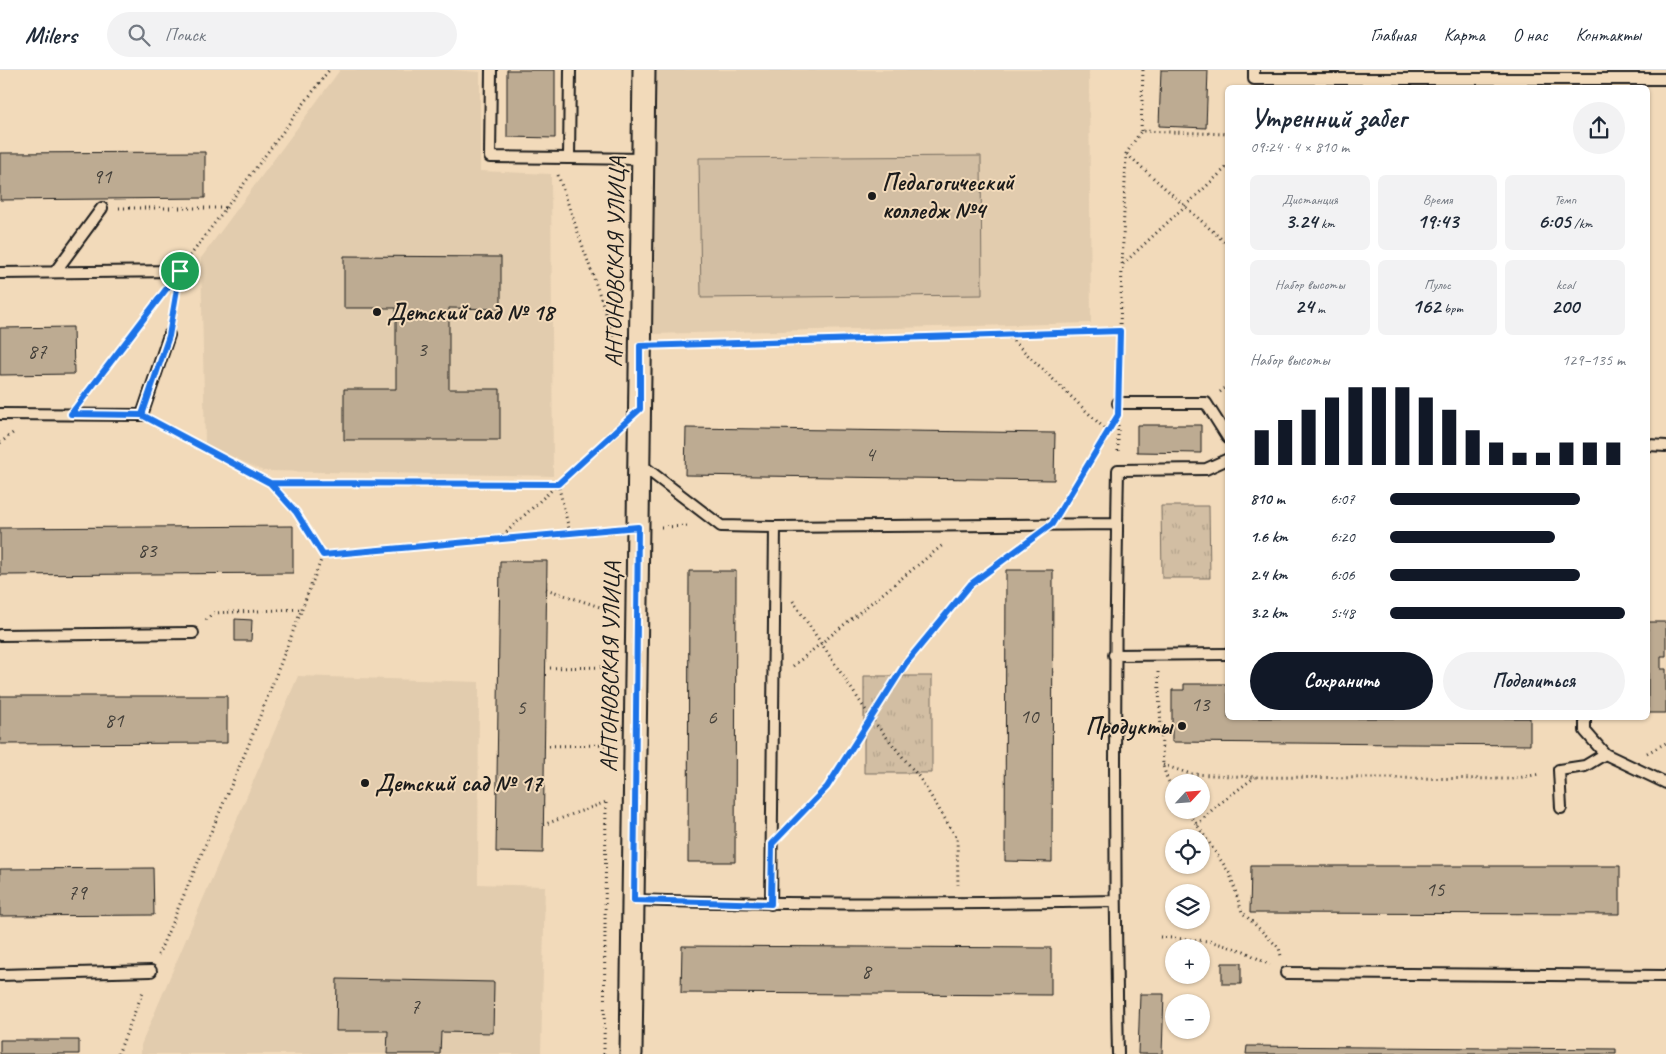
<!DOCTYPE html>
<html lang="ru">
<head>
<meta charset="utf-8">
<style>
  body { margin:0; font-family:Caveat,sans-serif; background:#f2f2f3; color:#1f2937; height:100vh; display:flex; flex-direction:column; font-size:19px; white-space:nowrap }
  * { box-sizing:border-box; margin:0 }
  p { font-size:16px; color:#747a83 }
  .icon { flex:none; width:28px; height:28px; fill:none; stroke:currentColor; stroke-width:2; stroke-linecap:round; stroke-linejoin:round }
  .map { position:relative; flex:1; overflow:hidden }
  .details { position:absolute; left:1225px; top:15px; width:425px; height:635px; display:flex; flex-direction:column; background:#fff; border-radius:8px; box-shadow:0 1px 4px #0004 }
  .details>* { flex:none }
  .needle { width:32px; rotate:64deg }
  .buttons { position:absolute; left:1165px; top:704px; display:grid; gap:10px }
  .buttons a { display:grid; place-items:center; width:45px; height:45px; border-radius:50%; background:#fff; box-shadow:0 1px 4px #0004; font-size:25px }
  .pin { position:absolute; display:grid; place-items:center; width:42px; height:42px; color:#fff; margin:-21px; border:2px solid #fff; border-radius:50%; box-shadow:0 1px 5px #0007 }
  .round { display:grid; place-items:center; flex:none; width:52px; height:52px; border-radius:26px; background:#f2f2f3 }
  .overview { display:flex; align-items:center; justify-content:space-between; height:85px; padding:0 25px }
  h1 { font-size:28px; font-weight:800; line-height:38px }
  .stats { display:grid; grid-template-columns:repeat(3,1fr); gap:8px; height:85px; padding:5px 25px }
  .stats div { display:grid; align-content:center; border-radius:8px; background:#f2f2f3; text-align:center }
  .stats b { font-size:21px; font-weight:800 }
  .stats small { font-size:14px; font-weight:400 }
  .stats p { font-size:14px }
  .chart { height:140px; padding:10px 25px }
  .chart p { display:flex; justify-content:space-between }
  .chart svg { width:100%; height:90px; margin-top:5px; stroke:#111827; stroke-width:6 }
  .primary-button { display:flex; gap:10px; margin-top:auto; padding:10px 25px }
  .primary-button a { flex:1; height:58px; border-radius:30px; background:#111827; color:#fff; font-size:20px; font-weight:800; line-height:58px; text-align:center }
  .primary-button a+a { background:#f2f2f3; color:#1f2937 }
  ul { padding:0 25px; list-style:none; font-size:16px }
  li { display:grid; grid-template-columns:80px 60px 1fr; align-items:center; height:38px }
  li i { height:12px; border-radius:6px; background:#111827 }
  header { display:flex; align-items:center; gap:30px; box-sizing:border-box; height:70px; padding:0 25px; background:#fff; border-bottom:1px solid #e0e1e3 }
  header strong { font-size:24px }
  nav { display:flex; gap:28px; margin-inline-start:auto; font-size:18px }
  .search { width:350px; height:45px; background:#f2f2f3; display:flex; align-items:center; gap:12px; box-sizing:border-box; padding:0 18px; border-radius:28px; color:#747a83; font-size:19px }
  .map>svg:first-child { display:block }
  .built { fill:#e2ccae }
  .grass { fill:#d2bea3; stroke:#776d60 }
  .park { fill:url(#park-tufts); stroke:#776d60 }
  .building { fill:#bdab92; stroke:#1c1c1c }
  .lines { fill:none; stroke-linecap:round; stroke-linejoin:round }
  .service-casing { stroke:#1c1c1c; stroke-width:14 }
  .minor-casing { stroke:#1c1c1c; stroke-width:25 }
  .path { stroke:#1c1c1c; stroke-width:3; stroke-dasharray:1 4; stroke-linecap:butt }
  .service { stroke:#f2daba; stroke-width:10 }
  .minor { stroke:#f2daba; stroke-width:21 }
  .route-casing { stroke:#fff; stroke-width:10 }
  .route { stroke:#1a73e8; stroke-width:6 }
  .poi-dot { fill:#1c1c1c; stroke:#f2daba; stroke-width:2 }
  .labels { text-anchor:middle; stroke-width:4; stroke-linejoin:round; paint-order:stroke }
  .number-label { font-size:21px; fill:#44403a }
  .poi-label { font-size:24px; font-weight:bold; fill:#1c1c1c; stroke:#f2daba; text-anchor:start }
  .street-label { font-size:24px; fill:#1c1c1c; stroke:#f2daba }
</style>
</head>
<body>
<header>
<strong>Milers</strong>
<div class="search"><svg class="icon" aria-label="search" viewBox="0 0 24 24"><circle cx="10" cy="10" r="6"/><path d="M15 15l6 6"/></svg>Поиск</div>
<nav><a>Главная</a><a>Карта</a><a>О нас</a><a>Контакты</a></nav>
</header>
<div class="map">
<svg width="1666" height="984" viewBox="0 0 1666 984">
  <defs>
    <pattern id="park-tufts" width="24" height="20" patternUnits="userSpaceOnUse" patternTransform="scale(1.25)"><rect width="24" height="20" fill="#d2bea3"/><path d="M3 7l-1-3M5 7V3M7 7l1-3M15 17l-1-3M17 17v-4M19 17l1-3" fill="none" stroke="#b4a38c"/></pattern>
  </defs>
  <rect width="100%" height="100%" fill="#f2daba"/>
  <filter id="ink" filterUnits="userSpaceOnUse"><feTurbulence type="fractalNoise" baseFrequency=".02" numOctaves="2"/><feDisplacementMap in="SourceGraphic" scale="10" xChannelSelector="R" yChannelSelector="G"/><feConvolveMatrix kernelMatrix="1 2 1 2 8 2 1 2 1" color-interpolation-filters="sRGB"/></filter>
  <g filter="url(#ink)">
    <path class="built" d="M340 0H451L480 2V101L551 104 553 406 263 401 205 374 201 188Z
      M655 0H1089L1091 253 652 264Z
      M298 606 479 612 478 814 545 816 541 984H141V975Z"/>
    <path class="grass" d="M981 86 982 225 701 228 699 88Z"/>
    <path class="park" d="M1161 436H1209L1210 508H1162Z
      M864 606H932V703H864Z"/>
    <path class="building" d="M507 0H555V68L507 67Z
      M1161 0H1208L1206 58 1159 56Z
      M205 82V128L0 130V83Z
      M344 186 501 187V239L449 238V319H500V370H344V319H396V238H344Z
      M73 257 74 304 0 305V258Z
      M1137 355H1201V383L1137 382Z
      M686 358 1055 363 1054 410 685 405Z
      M293 456V503L0 505V458Z
      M500 491H547L543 783 496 782Z
      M1006 500H1053L1052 792 1005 791Z
      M689 501H736L735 792H688Z
      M235 549 252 550 251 571H235Z
      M1648 552H1666V586H1661V599H1666V643H1648Z
      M1184 614H1228V648H1530V675L1172 672V620H1184Z
      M0 626H227V673L0 674Z
      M1251 796H1620V844L1250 843Z
      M153 798 154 845 0 846V799Z
      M682 876 1051 878V925L681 923Z
      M1222 893H1241V914H1222Z
      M337 909 494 912 493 963 441 962 440 984H387L388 961H336Z
      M1140 924H1164L1162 984H1138Z
      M0 970H79V984H0Z
      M1247 976 1616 979V984H1246Z"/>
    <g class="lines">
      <g class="service-casing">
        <path id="service" d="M491 0 490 87 569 88
          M570 0 569 88 643 89
          M1254 0V9H1666
          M55 202 102 138
          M0 203 180 201
          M1118 333H1206L1228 368
          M0 344 142 345 169 265
          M1648 375 1666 376
          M639 393 721 456 775 457 1117 454
          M0 565 193 563
          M1114 585 1228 584
          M1585 648V661L1605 684 1666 713
          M1561 738 1559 700 1585 696 1605 684
          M634 830C794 835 954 834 1115 831
          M771 834 775 457
          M1286 903 1666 906
          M0 905 151 901
          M1118 984C1114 789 1114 595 1118 400L1206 399 1228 389"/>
      </g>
      <g class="minor-casing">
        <path id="minor" d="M631 984 644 0"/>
      </g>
      <path class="path" d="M1141 61 1143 0
        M1127 84 1228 175
        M558 105 615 269
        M119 138H225
        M190 186 329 0
        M1123 194 1228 96
        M172 248 177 219
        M1006 264 1108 362
        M664 275 1120 261
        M1118 314 1126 84 1141 61 1228 64
        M1220 322 1228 316
        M85 326 166 219
        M1118 350V382
        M157 353 269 413 558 414 570 463
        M0 373 13 363
        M270 414 297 442 323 485
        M1063 437 1115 350
        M661 457 690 456
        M499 469 615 361
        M546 519 612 541
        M793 531 871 648 919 707 957 768 958 815
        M206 550 213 543 302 539
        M793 596 944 474
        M545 598 612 597
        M1158 602 1163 695 1167 709 1174 720
        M544 676 611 675
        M1647 683 1666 673
        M1163 695 1191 704 1255 707 1511 709 1541 704
        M1187 740 1230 804 1242 842 1279 878 1281 886
        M791 754 827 717 906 593 971 513 1025 474
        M543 755 606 732
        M1197 755 1215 737 1255 707
        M1160 867 1209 871 1244 881 1270 895
        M158 885 249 674 323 485 615 459
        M118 984 144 919
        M604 984 606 732"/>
      <use href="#service" class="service"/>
      <use href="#minor" class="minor"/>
    </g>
  </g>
  <g class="lines" filter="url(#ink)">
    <g class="route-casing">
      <path id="route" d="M180 201 169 266 142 345 270 413 296 442 323 485 638 457 634 830 771 834 772 774 827 717 906 593 971 514 1052 454 1118 345 1120 261 640 276V339L558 414 270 413 142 345 71 344 180 201"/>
    </g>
    <use href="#route" class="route"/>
  </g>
  <g class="poi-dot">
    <circle cx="872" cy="126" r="5"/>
    <circle cx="377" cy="242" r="5"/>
    <circle cx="1182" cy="656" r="5"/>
    <circle cx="365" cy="713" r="5"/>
  </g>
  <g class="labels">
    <g class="number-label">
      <text x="102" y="113">91</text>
      <text x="422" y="286">3</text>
      <text x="37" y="288">87</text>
      <text x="870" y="391">4</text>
      <text x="147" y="487">83</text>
      <text x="1200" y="641">13</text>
      <text x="521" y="644">5</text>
      <text x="1029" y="653">10</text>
      <text x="712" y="654">6</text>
      <text x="114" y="657">81</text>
      <text x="1435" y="826">15</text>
      <text x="77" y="829">79</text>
      <text x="866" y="908">8</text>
      <text x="415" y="943">7</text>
    </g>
    <g class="poi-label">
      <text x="882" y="120">Педагогический<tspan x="882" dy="28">колледж №4</tspan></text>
      <text x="387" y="250">Детский сад № 18</text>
      <text x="1172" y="664" text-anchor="end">Продукты</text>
      <text x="375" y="721">Детский сад № 17</text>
    </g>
    <g class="street-label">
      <text transform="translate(615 192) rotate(-89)" y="8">АНТОНОВСКАЯ УЛИЦА</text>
      <text transform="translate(610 597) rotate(-89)" y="8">АНТОНОВСКАЯ УЛИЦА</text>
    </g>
  </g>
</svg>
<div class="buttons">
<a><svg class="needle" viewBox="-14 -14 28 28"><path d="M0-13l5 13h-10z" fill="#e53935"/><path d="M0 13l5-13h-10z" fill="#747a83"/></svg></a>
<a><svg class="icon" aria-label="locate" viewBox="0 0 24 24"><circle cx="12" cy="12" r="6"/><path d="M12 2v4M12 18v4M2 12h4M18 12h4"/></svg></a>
<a><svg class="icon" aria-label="layers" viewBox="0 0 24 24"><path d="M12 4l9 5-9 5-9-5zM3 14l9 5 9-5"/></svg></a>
<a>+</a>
<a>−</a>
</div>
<div class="pin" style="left:180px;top:201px;background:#1e9e55"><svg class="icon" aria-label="arrive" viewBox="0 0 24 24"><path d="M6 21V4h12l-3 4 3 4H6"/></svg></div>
<section class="details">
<div class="overview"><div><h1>Утренний забег</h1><p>09:24 · 4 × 810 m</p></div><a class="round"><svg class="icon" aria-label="share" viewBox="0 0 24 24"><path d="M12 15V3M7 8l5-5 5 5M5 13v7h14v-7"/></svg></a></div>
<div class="stats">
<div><p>Дистанция</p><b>3.24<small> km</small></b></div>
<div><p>Время</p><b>19:43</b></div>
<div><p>Темп</p><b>6:05<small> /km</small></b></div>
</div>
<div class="stats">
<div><p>Набор высоты</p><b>24<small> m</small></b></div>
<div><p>Пульс</p><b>162<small> bpm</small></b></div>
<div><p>kcal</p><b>200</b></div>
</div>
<div class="chart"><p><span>Набор высоты</span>129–135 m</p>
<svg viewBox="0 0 160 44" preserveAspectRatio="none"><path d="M5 44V27M15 44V22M25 44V17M35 44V11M45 44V6M55 44V6M65 44V6M75 44V11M85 44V17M95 44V27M105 44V33M115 44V38M125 44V38M135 44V33M145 44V33M155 44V33"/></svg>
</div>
<ul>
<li><b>810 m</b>6:07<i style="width:81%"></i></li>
<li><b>1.6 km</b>6:20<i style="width:70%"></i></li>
<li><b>2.4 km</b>6:06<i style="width:81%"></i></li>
<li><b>3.2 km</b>5:48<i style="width:100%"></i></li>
</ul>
<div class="primary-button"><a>Сохранить</a><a>Поделиться</a></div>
</section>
</div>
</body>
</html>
